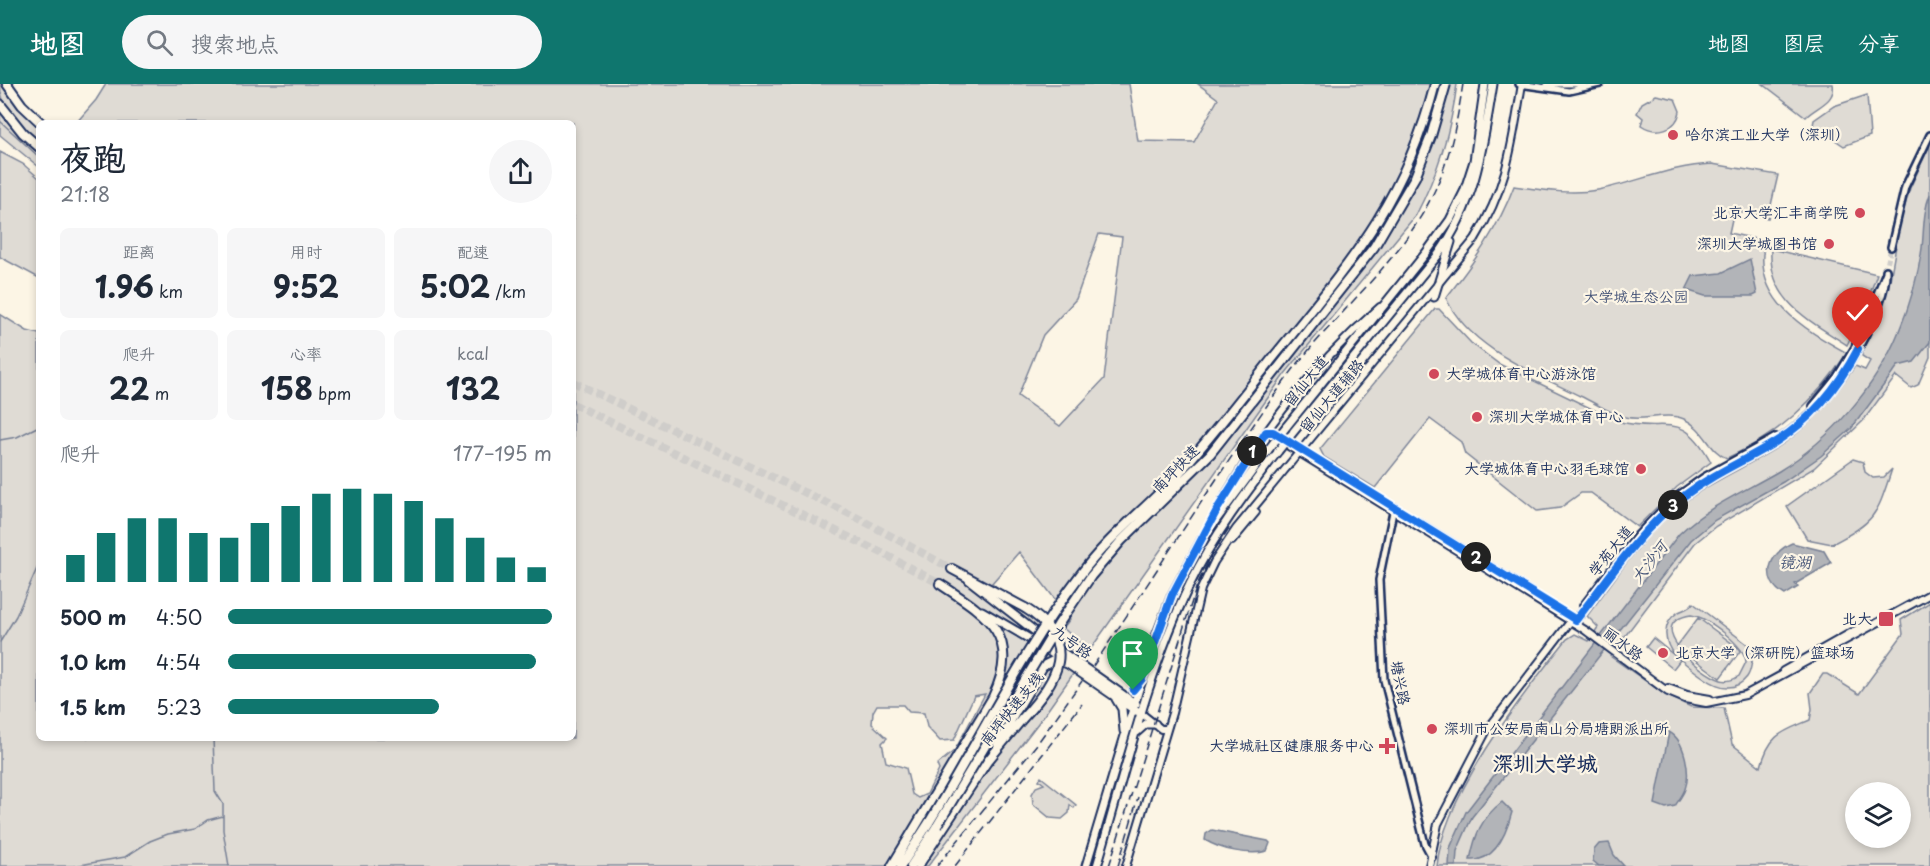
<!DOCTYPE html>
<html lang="zh">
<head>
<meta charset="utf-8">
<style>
  body { margin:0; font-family:"Playpen Sans","LXGW WenKai TC",sans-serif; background:#f6f6f7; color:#1f2937; height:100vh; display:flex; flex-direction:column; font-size:22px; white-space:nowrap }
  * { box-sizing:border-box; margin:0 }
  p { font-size:20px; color:#747a83 }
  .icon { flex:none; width:33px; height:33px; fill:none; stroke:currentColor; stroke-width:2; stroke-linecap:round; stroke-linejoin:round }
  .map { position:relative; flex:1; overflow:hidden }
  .details { position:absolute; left:36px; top:36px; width:540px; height:621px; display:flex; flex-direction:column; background:#fff; border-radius:9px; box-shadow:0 3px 9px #0003 }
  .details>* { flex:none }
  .buttons { position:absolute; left:1845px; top:698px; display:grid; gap:12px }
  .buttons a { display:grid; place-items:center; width:66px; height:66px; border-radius:50%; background:#fff; box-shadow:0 3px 9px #0003; font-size:30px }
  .pin { position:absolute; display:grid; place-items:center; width:51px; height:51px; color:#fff; margin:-62px -26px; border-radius:50% 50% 50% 0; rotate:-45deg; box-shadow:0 0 6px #0007 }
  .pin .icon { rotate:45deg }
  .km { position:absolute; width:30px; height:30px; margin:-15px; border-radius:50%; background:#222; color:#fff; font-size:16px; line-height:30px; text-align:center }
  .round { display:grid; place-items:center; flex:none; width:63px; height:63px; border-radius:32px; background:#f6f6f7 }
  .overview { display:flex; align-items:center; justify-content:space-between; height:102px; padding:0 24px }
  h1 { font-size:33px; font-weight:700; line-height:45px }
  .stats { display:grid; grid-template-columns:repeat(3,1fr); gap:9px; height:102px; padding:6px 24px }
  .stats div { display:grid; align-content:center; border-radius:9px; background:#f6f6f7; text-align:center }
  .stats b { font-size:30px; font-weight:700 }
  .stats small { font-size:16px; font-weight:400 }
  .stats p { font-size:16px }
  .chart { height:168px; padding:12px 24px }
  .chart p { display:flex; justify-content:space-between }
  .chart svg { width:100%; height:108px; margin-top:6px; stroke:#0f766e; stroke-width:6 }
  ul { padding:0 24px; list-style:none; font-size:20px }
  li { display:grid; grid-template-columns:96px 72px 1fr; align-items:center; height:45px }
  li i { height:15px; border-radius:8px; background:#0f766e }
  header { display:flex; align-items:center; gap:36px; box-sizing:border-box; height:84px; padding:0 30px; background:#0f766e; color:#fff }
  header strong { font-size:28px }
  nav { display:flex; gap:33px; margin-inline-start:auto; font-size:21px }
  .search { width:420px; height:54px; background:#f6f6f7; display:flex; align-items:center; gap:15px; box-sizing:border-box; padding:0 21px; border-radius:33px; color:#747a83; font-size:22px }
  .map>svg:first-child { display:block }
  .green { fill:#dfdbd4; stroke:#7d8599; stroke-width:1.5; fill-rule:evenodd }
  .water { fill:#b2b4b8; stroke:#767f94; stroke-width:1.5 }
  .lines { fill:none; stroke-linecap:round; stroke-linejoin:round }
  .stream { stroke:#767f94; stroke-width:1.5 }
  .tertiary-tunnel { stroke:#cfcdca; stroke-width:5; stroke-dasharray:5 2.5; stroke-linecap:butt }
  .trunk-tunnel { stroke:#cfcdca; stroke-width:8; stroke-dasharray:8 4; stroke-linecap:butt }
  .tertiary-casing { stroke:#1b2f5e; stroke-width:10 }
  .secondary-casing { stroke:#1b2f5e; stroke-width:10 }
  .primary-casing { stroke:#1b2f5e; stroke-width:11 }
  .trunk-casing { stroke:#1b2f5e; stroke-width:12 }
  .tertiary { stroke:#fcf5e5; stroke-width:5 }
  .secondary { stroke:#fcf5e5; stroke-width:6 }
  .primary { stroke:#fcf5e5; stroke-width:7 }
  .trunk { stroke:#fcf5e5; stroke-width:8 }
  .rail { stroke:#1b2f5e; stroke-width:1.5; stroke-dasharray:9 4.5; stroke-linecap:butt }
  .primary-bridge-casing { stroke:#1b2f5e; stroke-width:11; stroke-linecap:butt }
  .trunk-bridge-casing { stroke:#1b2f5e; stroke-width:12; stroke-linecap:butt }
  .primary-bridge { stroke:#fcf5e5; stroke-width:7 }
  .trunk-bridge { stroke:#fcf5e5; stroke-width:8 }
  .route-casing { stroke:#fff; stroke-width:12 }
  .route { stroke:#1a73e8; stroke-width:8 }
  .poi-dot { fill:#d1495b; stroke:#fcf5e5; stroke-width:2 }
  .labels { text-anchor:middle; stroke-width:4.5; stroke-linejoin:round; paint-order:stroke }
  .poi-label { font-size:15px; fill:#1b2f5e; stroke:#fcf5e5; text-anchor:start }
  .park-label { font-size:15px; fill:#425176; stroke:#fcf5e5 }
  .street-label { font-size:15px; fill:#1b2f5e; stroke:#fcf5e5 }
  .water-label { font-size:16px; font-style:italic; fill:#485779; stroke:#fcf5e5 }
  .district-label { font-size:21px; font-weight:bold; fill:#1b2f5e; stroke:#fcf5e5 }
</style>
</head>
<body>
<header>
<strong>地图</strong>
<div class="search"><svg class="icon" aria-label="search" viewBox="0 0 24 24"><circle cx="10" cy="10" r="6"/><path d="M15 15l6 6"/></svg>搜索地点</div>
<nav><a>地图</a><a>图层</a><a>分享</a></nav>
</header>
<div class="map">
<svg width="1930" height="782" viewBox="0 0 1930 782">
  <rect width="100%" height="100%" fill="#fcf5e5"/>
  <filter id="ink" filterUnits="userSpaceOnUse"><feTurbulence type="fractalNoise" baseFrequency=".0167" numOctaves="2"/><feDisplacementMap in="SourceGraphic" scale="12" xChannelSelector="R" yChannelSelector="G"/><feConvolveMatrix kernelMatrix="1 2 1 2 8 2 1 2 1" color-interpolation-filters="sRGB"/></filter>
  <g filter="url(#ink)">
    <path class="green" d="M0 0H5L39 41V59C21 44 0 24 0 0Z
      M106 0H1129L1138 57 1194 58 1218 15 1198 0H1457C1451 47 1438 89 1416 131L1284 291 1042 634 928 782H0V230L27 247 39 250V654H573V39H76L96 16ZM1099 150 1122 153 1104 295 1060 342 1018 312 1043 251 1076 215ZM1019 468 1070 535 1063 544 1089 567 1083 576 992 499ZM985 610 955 666 937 681 939 686 927 710 918 714 912 710 906 684 886 678 882 659 887 654 872 640 873 628 877 621H903L909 628 924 629 927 643 940 657 954 656 974 612Z
      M1763 0H1833C1836 18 1817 22 1806 33Z
      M1656 11 1675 15 1680 27C1677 46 1656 51 1641 41L1643 34 1637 29 1642 19Z
      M1867 11 1870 52 1844 62 1813 41 1814 36 1834 22Z
      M0 27 39 67V83L0 51Z
      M1930 61V273L1918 301 1911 304 1896 292 1863 337 1814 384 1716 442 1695 459 1610 572 1666 611 1691 623 1724 624 1732 660 1761 683C1769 650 1782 648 1810 636L1812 625 1810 609 1823 590H1827L1859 610 1903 550 1901 536 1930 518V782H1437C1443 712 1522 611 1567 555L1575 550 1589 557 1598 543 1587 532C1615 495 1642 452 1678 423 1711 396 1750 382 1784 359 1813 339 1835 311 1855 282L1865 286 1870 277 1862 272V267L1877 236 1890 196 1900 139 1910 104ZM1856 708H1900V753H1856Z
      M0 68 23 80 39 94V194L0 173Z
      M1712 80 1778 91 1768 134 1734 126 1729 149 1765 157C1751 215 1804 245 1847 269 1816 316 1779 351 1727 374 1709 368 1705 344 1684 335 1665 327 1644 338 1625 333 1610 330 1594 318 1580 312 1534 289 1468 263 1446 214 1474 178 1498 145 1514 102 1542 106 1571 111 1598 106 1637 98 1672 82 1712 80Z
      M1771 165 1877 190 1864 226 1847 261C1809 236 1768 217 1771 165Z
      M1435 225H1439L1471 259 1499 280 1617 337C1664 351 1681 322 1711 378L1677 403 1637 443 1591 409H1581L1560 424 1537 427 1465 370 1461 358 1430 335 1375 404 1324 373 1320 365Z
      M1853 375 1863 378 1865 388 1873 394 1884 393 1892 385C1877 430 1877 437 1832 460L1807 455 1787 422Z
      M1693 519 1756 567C1750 575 1753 585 1747 593 1726 620 1695 586 1677 573L1680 576 1673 585 1646 563 1653 554 1675 572C1664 559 1661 540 1677 529 1684 525 1689 525 1693 519ZM1691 531C1708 533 1745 562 1746 578L1739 592C1733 596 1727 598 1721 596 1701 590 1640 539 1691 531Z
      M1698 534 1741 566 1720 594 1677 562Z
      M1041 693 1076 721 1074 724 1070 721 1069 729 1062 735 1050 734 1033 720 1032 710 1036 703 1044 700 1039 696Z"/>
    <path class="water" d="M1930 110V258L1914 278 1898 282 1851 345 1821 372 1783 398 1715 436 1691 456 1472 733 1457 767 1456 782H1449L1450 764 1466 728 1679 450C1708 422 1745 407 1779 387 1831 355 1876 304 1899 247 1910 221 1918 192 1922 164 1924 146 1923 128 1930 110Z
      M1750 175 1757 210 1753 212H1705L1686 206 1693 192 1721 189Z
      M1792 459 1824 467 1831 479 1795 500 1798 503 1785 511C1759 496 1769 469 1792 459Z
      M1669 648C1685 656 1691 689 1685 705 1683 711 1678 717 1675 722L1666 724 1655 720Z
      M1502 718 1512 728C1507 747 1496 778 1470 776 1475 751 1481 734 1502 718Z
      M1212 746 1268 757 1270 759 1267 767C1250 772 1221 766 1205 756L1206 750Z
      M1609 759 1614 771 1624 782H1599L1593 777 1594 766 1599 760Z"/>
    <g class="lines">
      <path class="stream" d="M0 37 39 73
        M0 356 17 353 39 342
        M0 558 16 532 39 480
        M213 654 215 707 223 720V746L229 782
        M74 782 125 773 150 757 168 750 195 745 208 736 223 732"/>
      <path class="tertiary-tunnel" d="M1886 186 1891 163"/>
      <path class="trunk-tunnel" d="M573 298 856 433 952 485
        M573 320 884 470 940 500"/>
      <g class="tertiary-casing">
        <path id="tertiary" d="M1519 0 1569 7 1600 0
          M1547 0H1584
          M1891 163 1905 103 1930 51
          M1813 322 1837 293 1855 263 1886 188
          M1679 411 1704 393 1776 353
          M1394 423 1379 496 1384 596 1425 760 1432 773
          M1583 522 1637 452 1665 423
          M1576 536C1607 496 1637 451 1676 418 1705 394 1741 379 1773 359 1815 334 1845 293 1866 250 1875 231 1887 206 1886 186"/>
      </g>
      <g class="secondary-casing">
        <path id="secondary" d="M1266 348 1585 546 1668 608 1685 615 1706 619 1745 611 1930 510
          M1418 438 1529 507
          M1209 443C1250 360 1310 284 1380 223
          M1232 457 1256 428
          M1783 587 1868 539
          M1668 604 1687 611 1710 615
          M1142 630 1161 645H1167
          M1126 782 1172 629 1201 505 1214 478 1236 445 1475 155C1508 102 1512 59 1522 0
          M1429 782 1438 740 1487 646 1573 534"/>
      </g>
      <g class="primary-casing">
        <path id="primary" d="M1434 213 1451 158
          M1286 343 1426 169 1450 136 1464 108 1474 77 1485 0
          M1290 352 1438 171C1476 119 1483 62 1493 0
          M969 496 1055 563 1136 620
          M982 527 1040 561 1136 627
          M1116 615 1122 625 1124 647
          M1137 648 1146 640H1155
          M1086 782 1150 568 1172 511 1202 455 1268 366
          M1097 782C1125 688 1147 589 1190 500 1213 452 1245 410 1278 367"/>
      </g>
      <g class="trunk-casing">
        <path id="trunk" d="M7 0 22 21 41 39
          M0 20 23 49 39 63
          M952 485 1025 524
          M997 659 1043 582 1055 576 1067 579
          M892 782 993 613C1022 551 987 531 940 500
          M901 782 930 737
          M911 782 937 742
          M918 782 986 679 1022 635"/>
      </g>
      <use href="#tertiary" class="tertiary"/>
      <use href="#secondary" class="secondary"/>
      <use href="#primary" class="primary"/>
      <use href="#trunk" class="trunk"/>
      <path class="rail" d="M1093 582C1159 485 1220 385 1289 291 1335 229 1400 179 1433 110 1450 75 1457 38 1463 0
        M937 782 1037 660 1082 597
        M955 782 1082 620
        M1109 782 1197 501 1212 470 1231 441
        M1118 782 1138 713"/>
      <g class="primary-bridge-casing">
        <path id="primary-bridge" d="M1268 366 1286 343
          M1278 367 1290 352"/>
      </g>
      <g class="trunk-bridge-casing">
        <path id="trunk-bridge" d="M1022 635C1058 596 1081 559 1025 524
          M930 737C980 655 1023 566 1081 490 1109 452 1147 424 1179 389 1213 351 1244 310 1276 270 1350 179 1405 117 1435 0
          M937 742 1058 541 1091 492 1121 457 1210 370 1374 163 1415 93 1431 52 1446 0"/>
      </g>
      <use href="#primary-bridge" class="primary-bridge"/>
      <use href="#trunk-bridge" class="trunk-bridge"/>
    </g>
  </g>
  <g class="lines" filter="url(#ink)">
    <g class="route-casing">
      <path id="route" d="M1133 606 1142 595 1172 511 1218 424 1266 348H1273L1576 536C1608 495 1639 448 1680 415 1710 391 1745 377 1777 357 1812 335 1839 301 1858 265"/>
    </g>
    <use href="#route" class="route"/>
  </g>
  <g class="poi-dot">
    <circle cx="1673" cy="51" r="6"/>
    <circle cx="1860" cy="129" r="6"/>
    <circle cx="1829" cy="160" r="6"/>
    <circle cx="1434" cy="290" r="6"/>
    <circle cx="1477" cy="333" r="6"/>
    <circle cx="1641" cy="385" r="6"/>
    <rect x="1878" y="527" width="16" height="16" rx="3"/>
    <circle cx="1663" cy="569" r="6"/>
    <circle cx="1432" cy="645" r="6"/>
    <path d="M1384 653h6v6h6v6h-6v6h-6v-6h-6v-6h6z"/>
  </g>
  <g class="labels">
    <g class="poi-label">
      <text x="1685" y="56">哈尔滨工业大学（深圳）</text>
      <text x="1848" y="134" text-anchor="end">北京大学汇丰商学院</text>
      <text x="1817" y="165" text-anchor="end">深圳大学城图书馆</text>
      <text x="1446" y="295">大学城体育中心游泳馆</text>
      <text x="1489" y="338">深圳大学城体育中心</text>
      <text x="1629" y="390" text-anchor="end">大学城体育中心羽毛球馆</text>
      <text x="1872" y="540" text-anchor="end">北大</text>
      <text x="1675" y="574">北京大学（深研院）篮球场</text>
      <text x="1444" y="650">深圳市公安局南山分局塘朗派出所</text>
      <text x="1374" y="667" text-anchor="end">大学城社区健康服务中心</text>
    </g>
    <g class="park-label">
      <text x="1636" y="218">大学城生态公园</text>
    </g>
    <g class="street-label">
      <text transform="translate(1306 297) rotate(-51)" y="5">留仙大道</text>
      <text transform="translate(1332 312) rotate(-50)" y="5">留仙大道辅路</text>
      <text transform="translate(1176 385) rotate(-46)" y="5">南坪快速</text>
      <text transform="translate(1611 467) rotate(-51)" y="5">学苑大道</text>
      <text transform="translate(1072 558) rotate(36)" y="5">九号路</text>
      <text transform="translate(1623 560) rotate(37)" y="5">丽水路</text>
      <text transform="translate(1400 599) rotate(79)" y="5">塘兴路</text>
      <text transform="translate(1012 625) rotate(-51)" y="5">南坪快速支线</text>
    </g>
    <g class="water-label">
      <text transform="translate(1649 478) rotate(-52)" y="6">大沙河</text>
      <text x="1795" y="484">镜湖</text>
    </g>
    <g class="district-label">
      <text x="1545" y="687">深圳大学城</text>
    </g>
  </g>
</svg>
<div class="buttons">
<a><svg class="icon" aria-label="layers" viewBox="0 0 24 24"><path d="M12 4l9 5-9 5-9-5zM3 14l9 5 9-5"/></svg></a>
</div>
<div class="pin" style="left:1133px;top:606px;background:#1e9e55"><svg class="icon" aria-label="arrive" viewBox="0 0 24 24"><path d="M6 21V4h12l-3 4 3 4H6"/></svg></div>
<div class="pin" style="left:1858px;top:265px;background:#d93025"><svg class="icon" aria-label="check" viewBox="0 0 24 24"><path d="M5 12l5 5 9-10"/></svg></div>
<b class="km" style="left:1252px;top:367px">1</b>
<b class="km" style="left:1476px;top:473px">2</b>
<b class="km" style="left:1673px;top:421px">3</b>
<section class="details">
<div class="overview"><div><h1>夜跑</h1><p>21:18</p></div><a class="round"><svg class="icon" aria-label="share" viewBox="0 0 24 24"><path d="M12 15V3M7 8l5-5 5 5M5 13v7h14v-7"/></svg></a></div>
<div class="stats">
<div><p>距离</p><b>1.96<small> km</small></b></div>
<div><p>用时</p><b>9:52</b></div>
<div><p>配速</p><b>5:02<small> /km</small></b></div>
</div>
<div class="stats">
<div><p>爬升</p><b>22<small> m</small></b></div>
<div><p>心率</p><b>158<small> bpm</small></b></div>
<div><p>kcal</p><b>132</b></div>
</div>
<div class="chart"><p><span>爬升</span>177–195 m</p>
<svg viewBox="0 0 160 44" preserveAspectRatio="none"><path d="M5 44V33M15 44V24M25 44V18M35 44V18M45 44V24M55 44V26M65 44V20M75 44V13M85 44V8M95 44V6M105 44V8M115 44V11M125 44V18M135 44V26M145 44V34M155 44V38"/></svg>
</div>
<ul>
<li><b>500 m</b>4:50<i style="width:100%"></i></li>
<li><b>1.0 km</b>4:54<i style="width:95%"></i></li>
<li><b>1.5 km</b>5:23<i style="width:65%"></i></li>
</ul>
</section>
</div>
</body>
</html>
